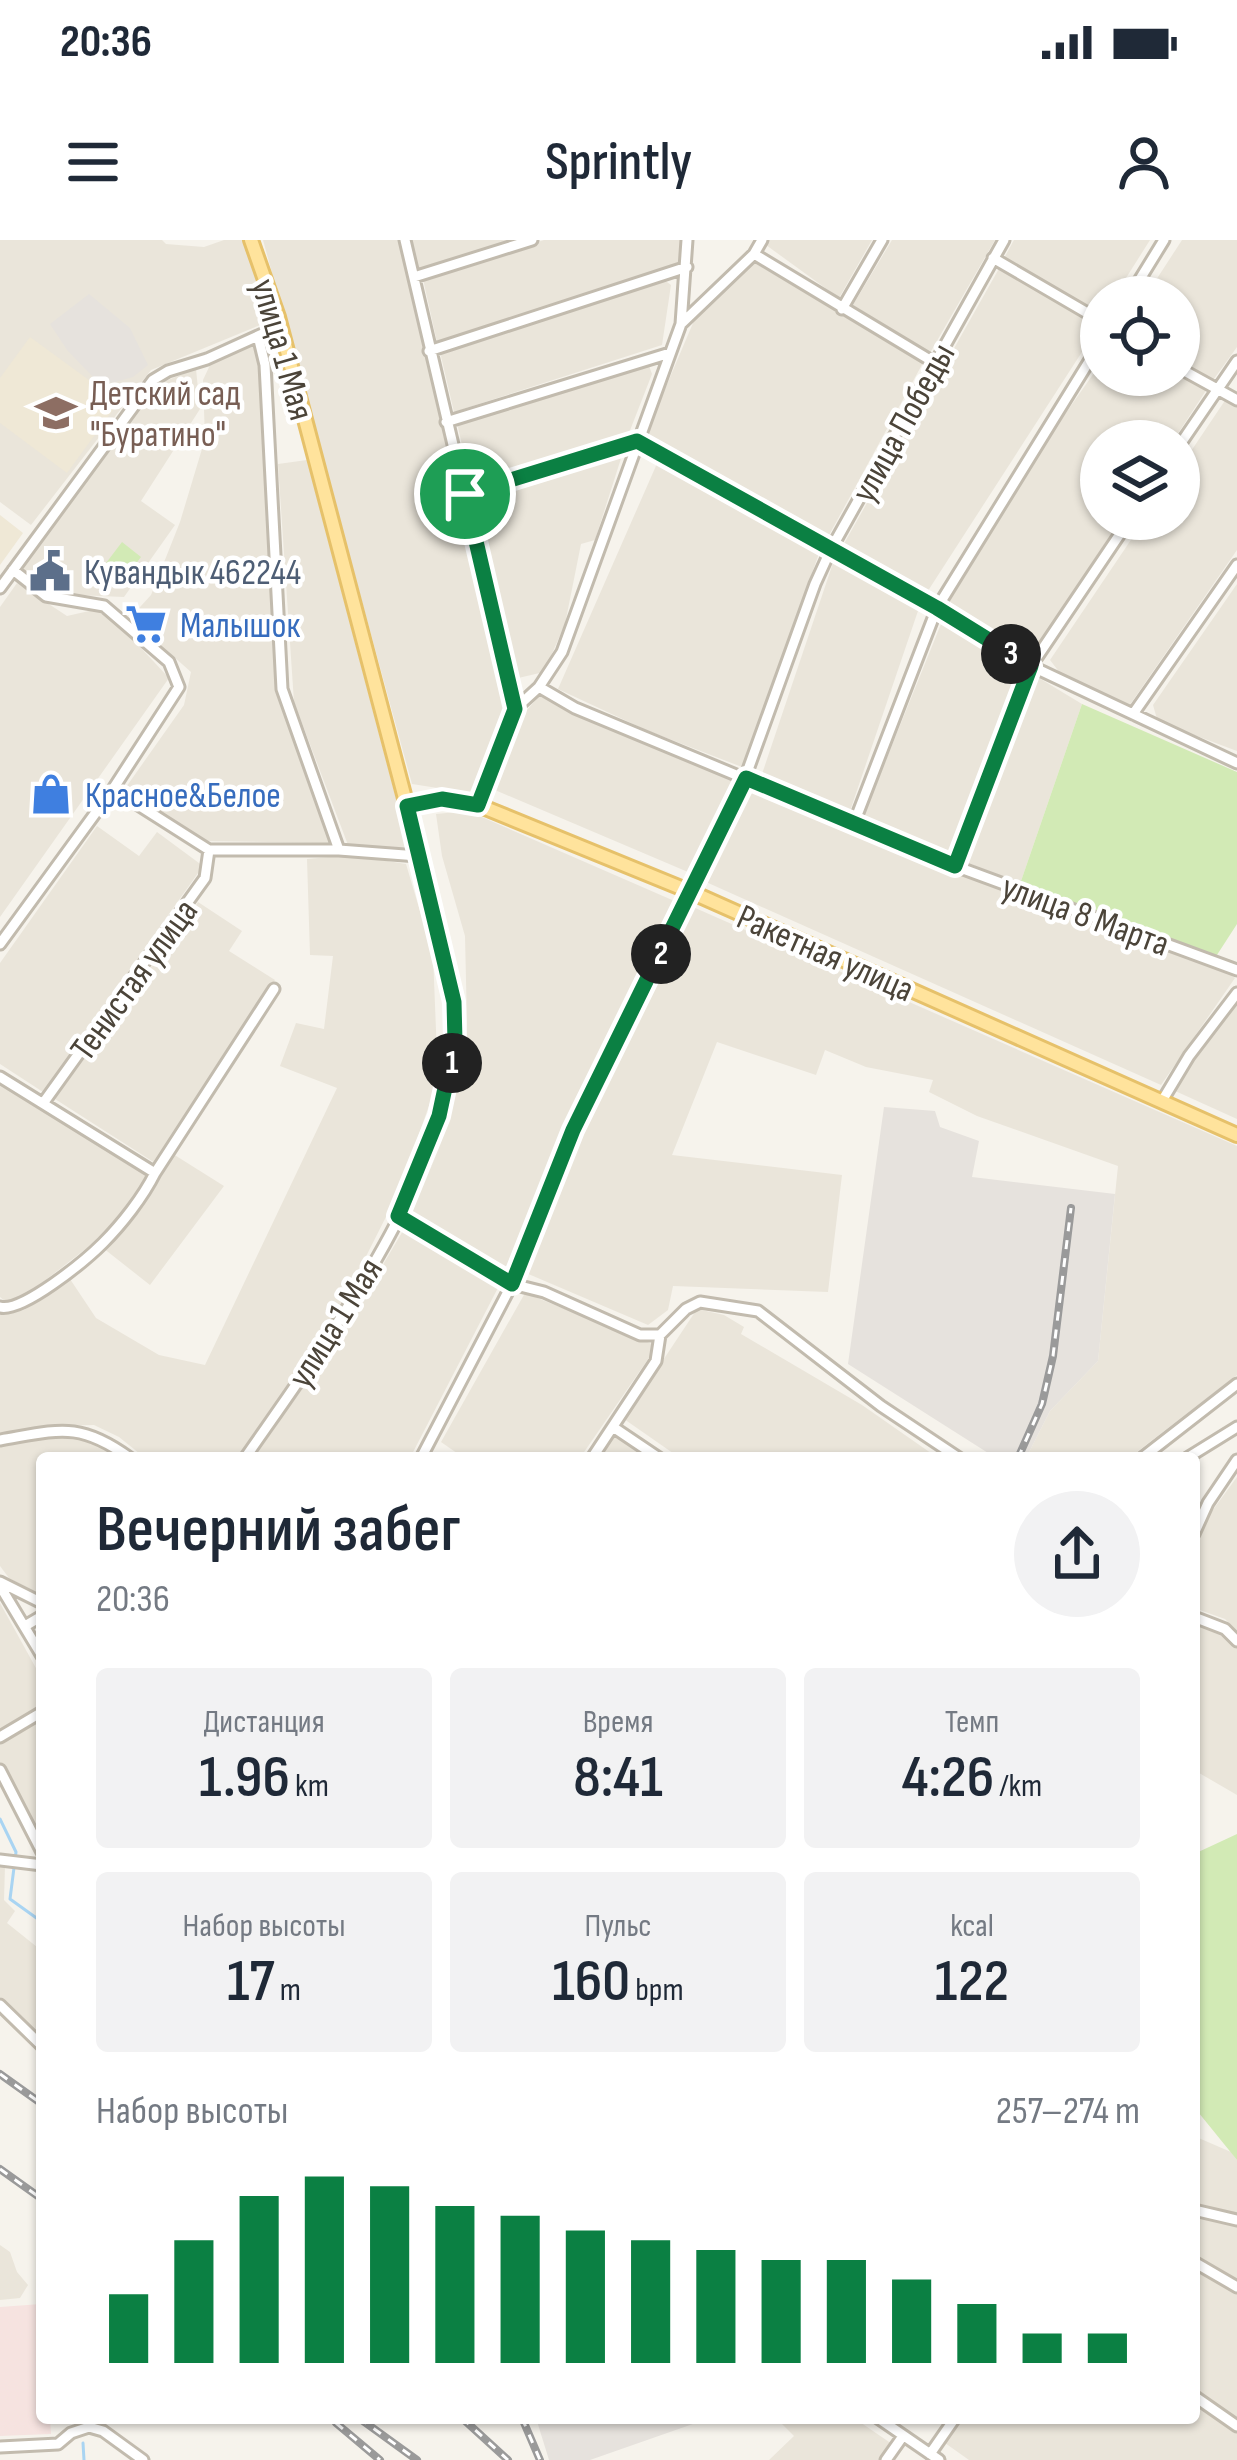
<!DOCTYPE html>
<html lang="ru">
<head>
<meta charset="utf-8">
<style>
  body { margin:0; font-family:"Sofia Sans Condensed",sans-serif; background:#f2f2f3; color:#1f2937; height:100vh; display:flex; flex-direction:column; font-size:45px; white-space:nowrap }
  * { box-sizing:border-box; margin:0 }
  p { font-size:39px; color:#747a83 }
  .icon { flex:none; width:66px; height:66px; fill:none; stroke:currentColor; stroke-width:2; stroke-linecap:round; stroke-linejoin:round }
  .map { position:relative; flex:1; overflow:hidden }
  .panel { position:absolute; left:36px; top:1212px; width:1164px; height:972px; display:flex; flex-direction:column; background:#fff; border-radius:12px; box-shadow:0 3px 9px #0004 }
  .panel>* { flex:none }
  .buttons { position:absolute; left:1080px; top:36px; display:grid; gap:24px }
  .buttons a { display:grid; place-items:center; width:120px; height:120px; border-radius:50%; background:#fff; box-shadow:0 3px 9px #0004; font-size:60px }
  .pin { position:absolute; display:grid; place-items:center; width:102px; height:102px; color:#fff; margin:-51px; border:6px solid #fff; border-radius:50%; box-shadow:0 3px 12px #0007 }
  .km { position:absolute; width:60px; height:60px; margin:-30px; border-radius:50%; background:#222; color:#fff; font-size:33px; line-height:60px; text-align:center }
  .round { display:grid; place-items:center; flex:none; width:126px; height:126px; border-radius:63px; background:#f2f2f3 }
  .headline { display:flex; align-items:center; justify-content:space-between; height:204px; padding:0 60px }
  h1 { font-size:66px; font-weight:600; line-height:90px }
  .stats { display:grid; grid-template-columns:repeat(3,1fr); gap:18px; height:204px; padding:12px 60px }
  .stats div { display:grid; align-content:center; border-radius:12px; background:#f2f2f3; text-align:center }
  .stats b { font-size:60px; font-weight:600 }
  .stats small { font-size:33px; font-weight:400 }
  .stats p { font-size:33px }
  .chart { height:336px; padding:24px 60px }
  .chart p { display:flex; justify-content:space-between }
  .chart svg { width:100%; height:216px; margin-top:12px; stroke:#0b8043; stroke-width:6 }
  .status { display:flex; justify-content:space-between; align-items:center; height:84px; padding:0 60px; background:#fff; direction:ltr }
  .status svg { height:33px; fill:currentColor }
  header { display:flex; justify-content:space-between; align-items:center; height:156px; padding:0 60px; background:#fff; font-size:54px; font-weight:600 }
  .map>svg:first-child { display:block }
  .residential { fill:#eae5da }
  .industrial { fill:#e6e2dd }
  .education { fill:#efe8d6 }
  .medical { fill:#f6e3e0 }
  .green { fill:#d2eab5 }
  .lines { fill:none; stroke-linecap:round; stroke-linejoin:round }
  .stream { stroke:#a9d4f2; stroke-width:3 }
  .minor-casing { stroke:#c2bbae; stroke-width:15 }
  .major-casing { stroke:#e6c16a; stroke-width:18 }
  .minor { stroke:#fff; stroke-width:9 }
  .major { stroke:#ffe39c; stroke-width:12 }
  .rail-casing { stroke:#9a9a9a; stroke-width:8 }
  .rail { stroke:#fff; stroke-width:3; stroke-dasharray:9; stroke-linecap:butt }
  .route-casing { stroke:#fff; stroke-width:24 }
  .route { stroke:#0b8043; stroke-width:15 }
  .labels { text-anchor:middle; stroke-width:9; stroke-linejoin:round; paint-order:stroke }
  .street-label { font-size:36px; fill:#4b4439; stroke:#fff }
  .education-label { font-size:36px; fill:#785e54; stroke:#fff; text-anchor:start }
  .service-label { font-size:36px; fill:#4e5e75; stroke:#fff; text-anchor:start }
  .shop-label { font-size:36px; fill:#366cbe; stroke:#fff; text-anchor:start }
</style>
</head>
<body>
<div class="status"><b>20:36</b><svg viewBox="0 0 49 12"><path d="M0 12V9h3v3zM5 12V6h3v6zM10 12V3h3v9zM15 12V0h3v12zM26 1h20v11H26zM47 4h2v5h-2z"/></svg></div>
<header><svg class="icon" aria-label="menu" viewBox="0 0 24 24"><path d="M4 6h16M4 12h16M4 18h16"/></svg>Sprintly<svg class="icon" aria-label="person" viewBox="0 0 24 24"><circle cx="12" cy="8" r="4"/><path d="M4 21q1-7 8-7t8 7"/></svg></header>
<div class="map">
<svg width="1237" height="2220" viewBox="0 0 1237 2220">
  <rect width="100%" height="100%" fill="#f6f3ec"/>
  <path class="residential" d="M0 0H162L166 4 204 7 224 0H243L270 81 151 130 31 285 0 262Z
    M263 0H399L506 466 476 554 412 544Z
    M411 0H512L418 30Z
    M544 0H683V22L437 102 423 39Z
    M768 0H872L839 58 766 5Z
    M892 0H995L930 113 853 65Z
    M1014 0H1150L1114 57H1101V76L1003 20Z
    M1182 0H1237V107L1211 143 1179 123V57H1145Z
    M751 21 924 121 828 297 645 196 696 76Z
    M1001 25 1100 84 924 357 841 309Z
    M663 39 671 45 662 105 454 172 440 112Z
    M256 104 263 125 278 450 326 577 332 603 201 601 124 550 184 465 191 432 130 378 151 355 180 282 205 199 203 140 210 125Z
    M648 123 652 134 629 193 471 245 457 183Z
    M1101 123V135L1179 133 1207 149 1173 201H1101V279H1121L1029 418 945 369 1056 187Z
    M196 129 200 169 141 261 175 285 124 357 52 354 21 330 132 173 160 143Z
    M1226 159 1237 164V310L1129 466 1063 437 1050 420 1145 279H1179V229Z
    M624 209 595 300 581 304 565 384 544 432 514 439 473 256Z
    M659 219 821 308 742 527 646 490 558 449Z
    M307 220 409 608 348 605 294 462 278 224Z
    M835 317 920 365 850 571 761 537Z
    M17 343 67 376 98 369 112 377 169 438 0 677V367Z
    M1237 344V511L1162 483 1157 479 1153 465Z
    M943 379 1024 427 951 614 863 577Z
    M1034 435 1082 464 1020 644 968 623Z
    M539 456 739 540 695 635 495 550 516 483Z
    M753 551 846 583 1218 726 1235 738 1161 845 706 642 730 585Z
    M468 571 679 663 577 857 537 963 504 1032 408 977 429 927 462 827 467 784 465 696 442 616 436 574Z
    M97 586 139 616 157 592 203 626 43 852 0 824V723Z
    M351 615 406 624 433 715 438 840 399 951 338 1072 237 1218H145L119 1197 94 1185 48 1186 0 1193V1073L24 1070 70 1039 96 1078 159 1115 205 1125 337 848 280 826 296 783 324 789 333 716 310 715 307 619Z
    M198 662 242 691 229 711 275 740 155 923 55 859Z
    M693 667 1237 906V1135L1129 1218H1026L1050 1171 1098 1121 1118 926 977 876 929 852 933 840 866 827 825 810 816 835 717 802 672 915 842 935 828 1052 673 1046 668 1070 648 1085 526 1033 580 894Z
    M1237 761V879L1173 850 1193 815Z
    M0 842 149 934 131 963 92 1004 25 1056 5 1061 0 1057Z
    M173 914 224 946 150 1045 103 1008 144 958Z
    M407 984 501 1042 410 1218H254L355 1072Z
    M525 1053 657 1106 580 1218H464L441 1202Z
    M697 1069 724 1075 744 1087 741 1094 862 1165 938 1218H680L624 1179Z
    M614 1192 652 1218H597Z
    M76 1194 92 1197 119 1218H42V1357L9 1338 0 1326V1203Z
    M1237 1237V1391L1225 1379 1194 1368V1304L1204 1282Z
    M0 1363 42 1439V1470L0 1495Z
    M1194 1381 1225 1392 1237 1405V1555L1194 1530Z
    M42 1475V1599L0 1525V1499Z
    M0 1625 5 1626 4 1660 15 1671 7 1683 42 1711V1798L0 1757Z
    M1194 1896 1231 1912 1237 1920V1973L1194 1963Z
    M1194 1974 1237 1984V2039L1194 2015Z
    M0 2005 10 2012 17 2032 28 2045 20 2058 0 2060Z
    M1194 2027 1237 2051V2179L1194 2150Z
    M1194 2163 1237 2193V2220H969L945 2203 962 2178H1194Z
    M776 2178H854L892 2204 881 2220H769L794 2196Z"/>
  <path class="industrial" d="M89 54 130 88 148 125 133 137 112 143 94 138 67 110 50 84Z
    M884 867 935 871 940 887 979 901 972 937 1115 954 1098 1121 1050 1171 1026 1218H996L848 1124Z
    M536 2178H710L590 2220H549Z"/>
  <path class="education" d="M30 97 119 162 67 233 0 183V138Z
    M0 275 23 293 0 325Z"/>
  <path class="medical" d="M41 2064 42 2178H50L51 2194 0 2196V2067Z"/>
  <path class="green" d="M122 302 141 317 119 346 100 331Z
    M1082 464 1237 532V684L1215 718 1187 706 1179 708 1020 644Z
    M1237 1594V1920L1194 1867V1614Z"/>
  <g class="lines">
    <path class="stream" d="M0 1579 16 1612 10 1659 42 1682
      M81 2178V2179
      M83 2203 84 2220"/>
    <g class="minor-casing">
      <path id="minor" d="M405 0 515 469
        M754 14 935 123
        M993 18 1101 81
        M414 37 532 0
        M1129 57 1164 0
        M842 69 882 0
        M681 84 754 14 762 0
        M258 96 265 125 282 449 339 610
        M429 111 687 27
        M1179 128 1237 160
        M446 182 670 113
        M1179 206 1237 121
        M465 254 637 201 937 368 1031 426 1237 523
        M0 348 153 140 168 131 207 119 280 86
        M539 447 575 468 955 626 1237 730
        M1133 474 1237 325
        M113 549 209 610H339L418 616
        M478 565 515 469 539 447 562 412 681 84 687 0
        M854 583 937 368 1101 102
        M955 626 1031 426 1130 279
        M0 704 113 549 179 447 169 422 104 366 46 356 13 330
        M0 837 155 933C143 957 122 984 103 1003 86 1020 22 1073 0 1067
        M1162 861 1189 816 1237 753
        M44 862 205 638 209 610
        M155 933 274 749
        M398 976 512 1044 544 1052 640 1095H660L686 1069 700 1062 758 1071 881 1166 959 1218
        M613 1187 659 1218
        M0 1200C59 1190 79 1181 130 1218
        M245 1218C324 1104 473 907 454 762 446 696 421 631 407 566
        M421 1218 512 1044 573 890 745 538 815 344 831 309 1004 0
        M592 1218 656 1121 660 1095
        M1142 1218 1237 1144
        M1187 1218 1237 1187
        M1194 1294 1208 1263 1237 1220
        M0 1342 42 1363
        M0 1346 42 1416
        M1194 1377 1225 1389 1237 1401
        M25 1386 42 1376
        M0 1497 42 1472
        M0 1530 42 1612
        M0 1620 42 1625
        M0 1765 42 1806
        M1194 1970 1237 1980
        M1194 2022 1237 2047
        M1194 2156 1237 2186
        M878 2178 939 2220
        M0 2207 58 2204 71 2193 89 2187 103 2191 143 2220
        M930 2214 955 2178
        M886 2220 903 2196"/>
    </g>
    <g class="major-casing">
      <path id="major" d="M251 0 278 77 407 566 443 559 478 565 691 652 1237 895"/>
    </g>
    <use href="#minor" class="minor"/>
    <use href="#major" class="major"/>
    <g class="rail-casing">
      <path id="rail" d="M1018 1218 1042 1164 1053 1116 1071 968
        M0 1834 42 1864
        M0 1929 42 1959
        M359 2178 417 2220
        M462 2178 508 2220
        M522 2178 540 2220
        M336 2183 380 2220"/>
    </g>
    <use href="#rail" class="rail"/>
  </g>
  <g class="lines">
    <g class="route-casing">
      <path id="route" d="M637 201 937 368 1031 426 955 626 746 538 573 890 512 1044 398 976 439 876 455 801 454 762 407 566 442 559 478 565 515 469 465 254Z"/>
    </g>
    <use href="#route" class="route"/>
  </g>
  <defs>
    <g id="school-bare" transform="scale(3.24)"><path d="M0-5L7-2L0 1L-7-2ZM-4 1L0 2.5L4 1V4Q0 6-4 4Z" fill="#8d6e63" stroke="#fff" stroke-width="2.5" paint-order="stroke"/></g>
    <g id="civic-bare" transform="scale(3.24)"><path d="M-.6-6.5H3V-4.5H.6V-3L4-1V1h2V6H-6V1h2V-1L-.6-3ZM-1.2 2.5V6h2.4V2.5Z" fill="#5c6f8a" stroke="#fff" stroke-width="2.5" paint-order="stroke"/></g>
    <g id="supermarket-bare" transform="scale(3.24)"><path d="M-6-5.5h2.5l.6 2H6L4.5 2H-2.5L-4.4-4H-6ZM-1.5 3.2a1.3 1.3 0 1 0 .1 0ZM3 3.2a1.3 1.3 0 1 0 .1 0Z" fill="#3f7fe0" stroke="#fff" stroke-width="2.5" paint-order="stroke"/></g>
    <g id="shop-bare" transform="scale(3.24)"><path d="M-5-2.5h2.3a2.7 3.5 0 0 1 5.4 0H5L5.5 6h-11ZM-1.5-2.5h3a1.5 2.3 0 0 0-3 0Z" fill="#3f7fe0" stroke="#fff" stroke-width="2.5" paint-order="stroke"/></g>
  </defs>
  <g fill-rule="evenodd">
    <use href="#school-bare" x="56" y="173"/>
    <use href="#civic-bare" x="50" y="331"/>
    <use href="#supermarket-bare" x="146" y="384"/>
    <use href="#shop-bare" x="51" y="554"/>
  </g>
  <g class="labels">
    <g class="street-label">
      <text transform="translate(284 109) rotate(74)" y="13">улица 1 Мая</text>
      <text transform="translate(902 182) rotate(-61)" y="13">улица Победы</text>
      <text transform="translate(1086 674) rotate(20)" y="13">улица 8 Марта</text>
      <text transform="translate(826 712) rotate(24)" y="13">Ракетная улица</text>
      <text transform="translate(133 739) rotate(-54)" y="13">Тенистая улица</text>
      <text transform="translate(334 1082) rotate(-58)" y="13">улица 1 Мая</text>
    </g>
    <g class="education-label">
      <text x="90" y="165">Детский сад<tspan x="90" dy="41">"Буратино"</tspan></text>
    </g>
    <g class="service-label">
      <text x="84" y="344">Кувандык 462244</text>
    </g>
    <g class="shop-label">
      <text x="180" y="397">Малышок</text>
      <text x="85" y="567">Красное&amp;Белое</text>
    </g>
  </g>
</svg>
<div class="buttons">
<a><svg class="icon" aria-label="locate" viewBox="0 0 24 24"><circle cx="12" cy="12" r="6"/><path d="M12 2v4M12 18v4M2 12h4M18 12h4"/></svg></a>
<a><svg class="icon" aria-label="layers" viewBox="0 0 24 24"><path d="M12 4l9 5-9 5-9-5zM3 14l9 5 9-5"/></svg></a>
</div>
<div class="pin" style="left:465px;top:254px;background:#1e9e55"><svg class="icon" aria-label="arrive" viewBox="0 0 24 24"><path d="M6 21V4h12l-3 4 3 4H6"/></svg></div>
<b class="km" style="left:452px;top:823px">1</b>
<b class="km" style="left:661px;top:714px">2</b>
<b class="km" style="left:1011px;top:414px">3</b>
<section class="panel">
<div class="headline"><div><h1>Вечерний забег</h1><p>20:36</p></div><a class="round"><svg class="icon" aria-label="share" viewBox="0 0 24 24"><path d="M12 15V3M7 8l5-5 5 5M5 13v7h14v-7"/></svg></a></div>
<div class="stats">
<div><p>Дистанция</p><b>1.96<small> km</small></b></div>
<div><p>Время</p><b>8:41</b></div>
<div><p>Темп</p><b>4:26<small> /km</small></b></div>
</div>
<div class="stats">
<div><p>Набор высоты</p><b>17<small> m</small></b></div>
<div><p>Пульс</p><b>160<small> bpm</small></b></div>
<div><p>kcal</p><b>122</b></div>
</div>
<div class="chart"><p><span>Набор высоты</span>257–274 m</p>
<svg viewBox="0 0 160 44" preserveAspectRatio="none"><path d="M5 44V30M15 44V19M25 44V10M35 44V6M45 44V8M55 44V12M65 44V14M75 44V17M85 44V19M95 44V21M105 44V23M115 44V23M125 44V27M135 44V32M145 44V38M155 44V38"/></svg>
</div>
</section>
</div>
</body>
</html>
